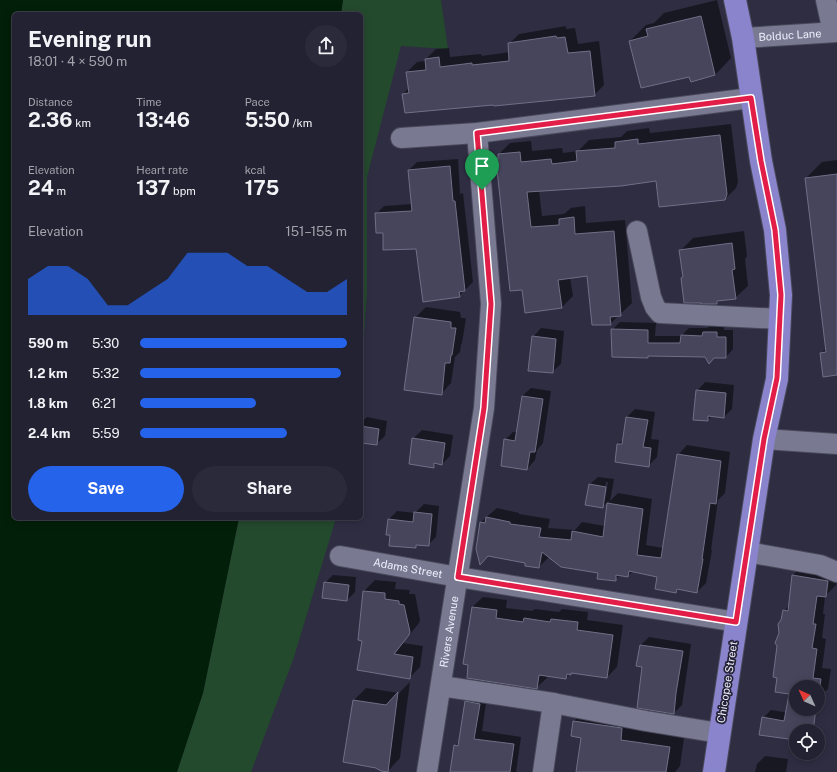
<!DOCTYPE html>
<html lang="en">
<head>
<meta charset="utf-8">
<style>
  body { margin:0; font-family:"Public Sans",sans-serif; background:#2a2a3a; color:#f1f3f6; height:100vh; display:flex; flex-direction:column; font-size:15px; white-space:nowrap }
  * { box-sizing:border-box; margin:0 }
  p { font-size:13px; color:#a2a4ac }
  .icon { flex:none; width:22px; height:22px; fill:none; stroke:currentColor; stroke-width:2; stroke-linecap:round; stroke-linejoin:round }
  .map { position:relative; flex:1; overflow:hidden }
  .details { position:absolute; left:12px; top:12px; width:351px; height:508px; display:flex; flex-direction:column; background:#222232; border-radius:6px; box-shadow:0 2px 10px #0003,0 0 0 1px #3f3f4d }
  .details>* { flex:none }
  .needle { width:26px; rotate:315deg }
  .buttons { position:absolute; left:789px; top:680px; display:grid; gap:8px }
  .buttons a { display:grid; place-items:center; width:36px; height:36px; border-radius:50%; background:#222232; box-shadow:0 2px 10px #0003,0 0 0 1px #3f3f4d; font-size:20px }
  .pin { position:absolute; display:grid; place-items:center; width:34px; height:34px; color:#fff; margin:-41px -17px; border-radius:50% 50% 50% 0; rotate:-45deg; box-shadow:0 0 4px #0007 }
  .pin .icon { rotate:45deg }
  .round { display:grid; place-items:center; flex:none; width:42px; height:42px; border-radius:21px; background:#2a2a3a }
  .overview { display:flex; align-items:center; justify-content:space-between; height:68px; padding:0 16px }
  h1 { font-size:22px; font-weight:700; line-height:30px }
  .metrics { display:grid; grid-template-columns:repeat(3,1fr); gap:6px; height:68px; padding:4px 16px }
  .metrics div { display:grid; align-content:center }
  .metrics b { font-size:20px; font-weight:700 }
  .metrics small { font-size:11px; font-weight:400 }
  .metrics p { font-size:11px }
  .chart { height:112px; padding:8px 16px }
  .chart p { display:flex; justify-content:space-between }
  .chart svg { width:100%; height:72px; margin-top:4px; fill:#2563eb; opacity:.7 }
  .button { display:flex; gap:8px; margin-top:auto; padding:8px 16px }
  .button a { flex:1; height:46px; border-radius:24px; background:#2563eb; color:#fff; font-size:16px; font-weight:700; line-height:46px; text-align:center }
  .button a+a { background:#2a2a3a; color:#f1f3f6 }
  ul { padding:0 16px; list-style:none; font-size:13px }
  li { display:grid; grid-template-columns:64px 48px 1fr; align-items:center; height:30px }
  li i { height:10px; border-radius:5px; background:#2563eb }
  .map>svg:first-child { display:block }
  .green { fill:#244a2d }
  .water { fill:#021f09 }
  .shadow { fill:#0007; fill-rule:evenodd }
  .building { fill:#46455c; stroke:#6f6f87 }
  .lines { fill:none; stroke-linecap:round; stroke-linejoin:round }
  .minor-casing { stroke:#4a495b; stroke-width:22 }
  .major-casing { stroke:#4a495b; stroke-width:24 }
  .minor { stroke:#797992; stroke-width:20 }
  .major { stroke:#8984cc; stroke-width:22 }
  .route-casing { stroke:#fff; stroke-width:8 }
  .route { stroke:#e11d48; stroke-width:5 }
  .labels { text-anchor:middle; stroke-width:3.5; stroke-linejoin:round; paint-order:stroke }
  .street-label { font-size:11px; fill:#eeeefc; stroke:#242338 }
</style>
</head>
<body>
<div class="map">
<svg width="837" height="772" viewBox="0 0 837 772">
  <rect width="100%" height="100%" fill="#2e2d42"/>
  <path class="green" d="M343 0H441L448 49 401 46 367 177V293L361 378V14H341Z
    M239 518H336L294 657 251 772H177L203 693Z"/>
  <path class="water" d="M0 0H343L341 14H14V518H239L203 693 177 772H0Z"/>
  <path class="shadow" d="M717 0 731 58 715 75 690 76 630 41 646 25 654 23 664 13Z
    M566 26V29L575 28 578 44 599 41 604 85 594 95 494 104 403 94 409 88 407 72 417 62 426 61V59L436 49 449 48 450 57 481 54 482 56 510 52 509 44 519 34Z
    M731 124 738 182 736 188 725 199 657 180 539 190 542 216 564 214 571 208 585 206 586 223 625 220 632 303 610 324 588 275 570 277 573 296 562 307 499 158V154L510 143 531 141 532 151 562 148 563 153 578 151 589 140 621 137 627 131 649 128 650 133Z
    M458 159 460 194 463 193 473 282 459 296 417 248 384 232 376 214 384 206 413 204 409 170 417 162Z
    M837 160V374L821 353 827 348 806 178 822 162Z
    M744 231 747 256 745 259 748 286 735 298 720 300 717 303 684 276 681 250 693 238Z
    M426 307 460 312 461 318H466L462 343 461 345 460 352 455 357 451 383 441 394 415 318Z
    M620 322 656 323 655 336H681L689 328H707L711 325H724V330H733V349L726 357 649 355 648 357 612 330Z
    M541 328 564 331 561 364 552 372 533 337Z
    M705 382 734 385 732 409 724 417 712 416 708 420 697 391Z
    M531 388 551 391 543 443 537 450 535 460 527 469 505 440 513 432H517L522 396Z
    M635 409 655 412 651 439 659 440 657 457 648 466 618 444 624 439 627 417Z
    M367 417 387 421 385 436 376 444 361 442V423Z
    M422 430 453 435 450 456 442 464 437 463 433 467 413 439Z
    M687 445 730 452 725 493 718 500 711 550H712L706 583 697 592 679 589 676 592 658 576 633 571 628 576 620 575 615 580 599 572 549 557 539 567 526 562 489 555 481 563V522L497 508 519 513V514L550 519 548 528 575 530 582 522 605 526 609 501 602 507 589 485 598 477 614 479 610 501 618 493 652 499 646 545 663 548 678 455ZM606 482H608L605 499H603Z
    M424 504 439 506 436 537 428 545 419 544 416 547 391 534 388 520 397 511 415 513Z
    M803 565 837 576 836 585 825 596 823 614H825L822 638 826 639 822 668 831 669 828 689 818 698V687H796V696L778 677 784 611 790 605 793 575Z
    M333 575 356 577 355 592 347 600 325 583Z
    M375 580 396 582 395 589 410 590 409 594H415L420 620 419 623 403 643 423 646 420 667 409 678 364 640 359 639 364 591Z
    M483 597 507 600 506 608 532 611 535 609 559 612 562 609 588 612 587 620 623 625 617 667 607 677 573 672 566 678 547 675V678L536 688 472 607Z
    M649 637 691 644 682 705 674 713 643 666 641 645Z
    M410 682 400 758 388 771 353 701 366 688 399 693Z
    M473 694 487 696 482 731 521 737 516 772H451L455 746 459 742 465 702Z
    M590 705 685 731 680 766 675 772H577L582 737 574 721Z
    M771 710 803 715 800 731H796V735L763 718Z
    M765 756 788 759 786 772H755L757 764Z"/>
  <path class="building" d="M701 16 715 75 691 82 689 77 641 88 629 41 648 36 646 29Z
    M556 36 557 38 565 37 568 53 590 51 595 96 494 106 493 105 405 113 402 94 409 93 406 72 426 70 425 59 439 57 440 67 472 63V65L509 61 508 43Z
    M720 135 727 194 725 200 659 207 656 181 621 186 527 192 531 227 559 225V219L574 217 575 234 614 231 621 316 610 317 611 325H592L587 276 558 280 562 308 525 313 522 290 510 291 496 160 498 159V154L520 152 521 162 551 159 552 164 577 161 576 151 615 148V142L638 139V144Z
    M450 166 453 201H455L465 291 459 292 460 297 423 302 416 249 383 250V233H376L375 213 412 211 408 170Z
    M837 174V375L823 377 820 353 826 352 805 178Z
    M732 243 735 269 732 270 736 299 717 301V304H701V303H684L681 278 683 277 679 250Z
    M414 317 451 322V328H456L452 355H451L450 363H445L442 395 404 390Z
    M611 329 648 330V343H680L681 335 702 336 703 332H717V337H726V358H714L709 364 705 357 648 356V358L612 357Z
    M532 336 556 339 553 373 528 371Z
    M696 390 726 393 724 418 708 416V421L693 420Z
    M522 396 543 399 535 452H530L527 470 501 466 504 439 515 441Z
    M626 417 648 420 643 447 651 448 649 467 615 462 617 444H622Z
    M361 426 379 429 377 445 361 443Z
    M412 438 445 443 442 465 434 463V468L409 464Z
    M677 454 721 461 716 504 710 503 702 559H703L697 593 677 589 676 593 655 589 657 577 629 571 628 577 616 575V581L597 579 598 573 561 567 542 552 539 568 525 566V563L488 556 480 565 476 549 480 522 485 523 486 517 510 522V524L541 528 539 537 571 540 572 531 603 537 607 503 643 509 637 555 661 558Z
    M589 484 606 487 603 508 585 505Z
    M414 512 432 514 429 546 416 545V548L389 546 390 535H386L388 519 413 522Z
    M792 575 828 581 826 597 817 596 813 624H816L812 648 817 649 813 678 821 679 818 698V687H796V709H816L813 731H796V740L759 735 762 717 784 721 789 694 775 692 777 678 773 677 777 646 775 643 779 633 778 624 781 620 783 610 788 611Z
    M324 582 349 585 347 601 322 598Z
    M363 591 385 593V599L399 601V604L404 605 410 632 409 635 394 654 413 657 410 679 357 670 362 641 358 640Z
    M472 607 497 610 496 618 523 622 524 618 550 622 551 619 578 622 577 630 613 635 607 678 571 673V675L567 674 566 679 539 675 537 689 467 678 468 665 463 664Z
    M640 645 683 651 676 693 674 714 637 708 642 667 636 666Z
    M398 692 388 772 381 771 376 768 343 762 353 700 386 705Z
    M465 701 480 704 474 739 514 744 510 772H450L454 745 458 746Z
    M573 721 622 728 621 740 670 747 666 772H576L581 738 571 736Z"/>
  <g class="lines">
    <g class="minor-casing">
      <g id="minor">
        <path d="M826 0 833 32"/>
        <path id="s1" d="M743 38 837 32"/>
        <path d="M401 138 477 133 751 98"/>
        <path d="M637 231 651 297 655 307 660 313 780 319"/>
        <path d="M764 439 837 444"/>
        <path d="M747 552 820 565 837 572"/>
        <path id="s2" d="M340 556 458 577 737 622"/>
        <path d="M441 686 553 703"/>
        <path id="s3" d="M427 772 484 408 491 304 477 133"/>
        <path d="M543 772 553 703 646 721 719 733"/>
      </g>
    </g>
    <g class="major-casing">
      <path id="major" d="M714 772 764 439 777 379 781 295 775 230 761 161 743 38 735 0"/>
    </g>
    <use href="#minor" class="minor"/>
    <use href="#major" class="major"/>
  </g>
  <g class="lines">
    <g class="route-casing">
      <path id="route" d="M751 98 761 161 775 230 781 295 777 378 764 439 736 622 458 577 484 408 491 304 477 133Z"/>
    </g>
    <use href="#route" class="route"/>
  </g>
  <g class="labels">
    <g class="street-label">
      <text dy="4" stroke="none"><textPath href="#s1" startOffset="47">Bolduc Lane</textPath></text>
      <text dy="4" stroke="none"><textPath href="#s2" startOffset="69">Adams Street</textPath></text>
      <text dy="4" stroke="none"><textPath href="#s3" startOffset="142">Rivers Avenue</textPath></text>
      <text transform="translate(727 682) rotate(-81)" y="4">Chicopee Street</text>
    </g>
  </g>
</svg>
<div class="buttons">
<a><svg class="needle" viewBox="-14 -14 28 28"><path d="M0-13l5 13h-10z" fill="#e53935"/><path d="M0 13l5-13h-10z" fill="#a2a4ac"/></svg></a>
<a><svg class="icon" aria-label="locate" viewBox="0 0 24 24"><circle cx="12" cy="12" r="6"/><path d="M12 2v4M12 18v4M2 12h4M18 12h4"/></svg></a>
</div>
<div class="pin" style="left:482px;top:190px;background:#1e9e55"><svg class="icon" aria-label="arrive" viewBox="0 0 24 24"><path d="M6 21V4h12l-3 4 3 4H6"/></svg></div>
<section class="details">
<div class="overview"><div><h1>Evening run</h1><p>18:01 · 4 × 590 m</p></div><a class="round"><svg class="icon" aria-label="share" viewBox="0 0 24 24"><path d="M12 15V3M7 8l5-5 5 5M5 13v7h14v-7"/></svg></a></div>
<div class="metrics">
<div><p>Distance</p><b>2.36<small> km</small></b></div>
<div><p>Time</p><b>13:46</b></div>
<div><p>Pace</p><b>5:50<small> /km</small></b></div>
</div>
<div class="metrics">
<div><p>Elevation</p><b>24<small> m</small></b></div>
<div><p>Heart rate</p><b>137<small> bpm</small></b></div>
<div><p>kcal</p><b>175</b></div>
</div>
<div class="chart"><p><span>Elevation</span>151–155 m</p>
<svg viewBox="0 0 160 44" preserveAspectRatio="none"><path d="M0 44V22L10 14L20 14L30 22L40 38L50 38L60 30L70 22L80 6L90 6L100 6L110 14L120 14L130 22L140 30L150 30L160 22V44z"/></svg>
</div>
<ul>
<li><b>590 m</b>5:30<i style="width:100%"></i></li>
<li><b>1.2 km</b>5:32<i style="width:97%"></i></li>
<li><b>1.8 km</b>6:21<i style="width:56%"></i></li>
<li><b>2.4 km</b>5:59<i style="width:71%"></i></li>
</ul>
<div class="button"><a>Save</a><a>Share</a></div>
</section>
</div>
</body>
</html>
